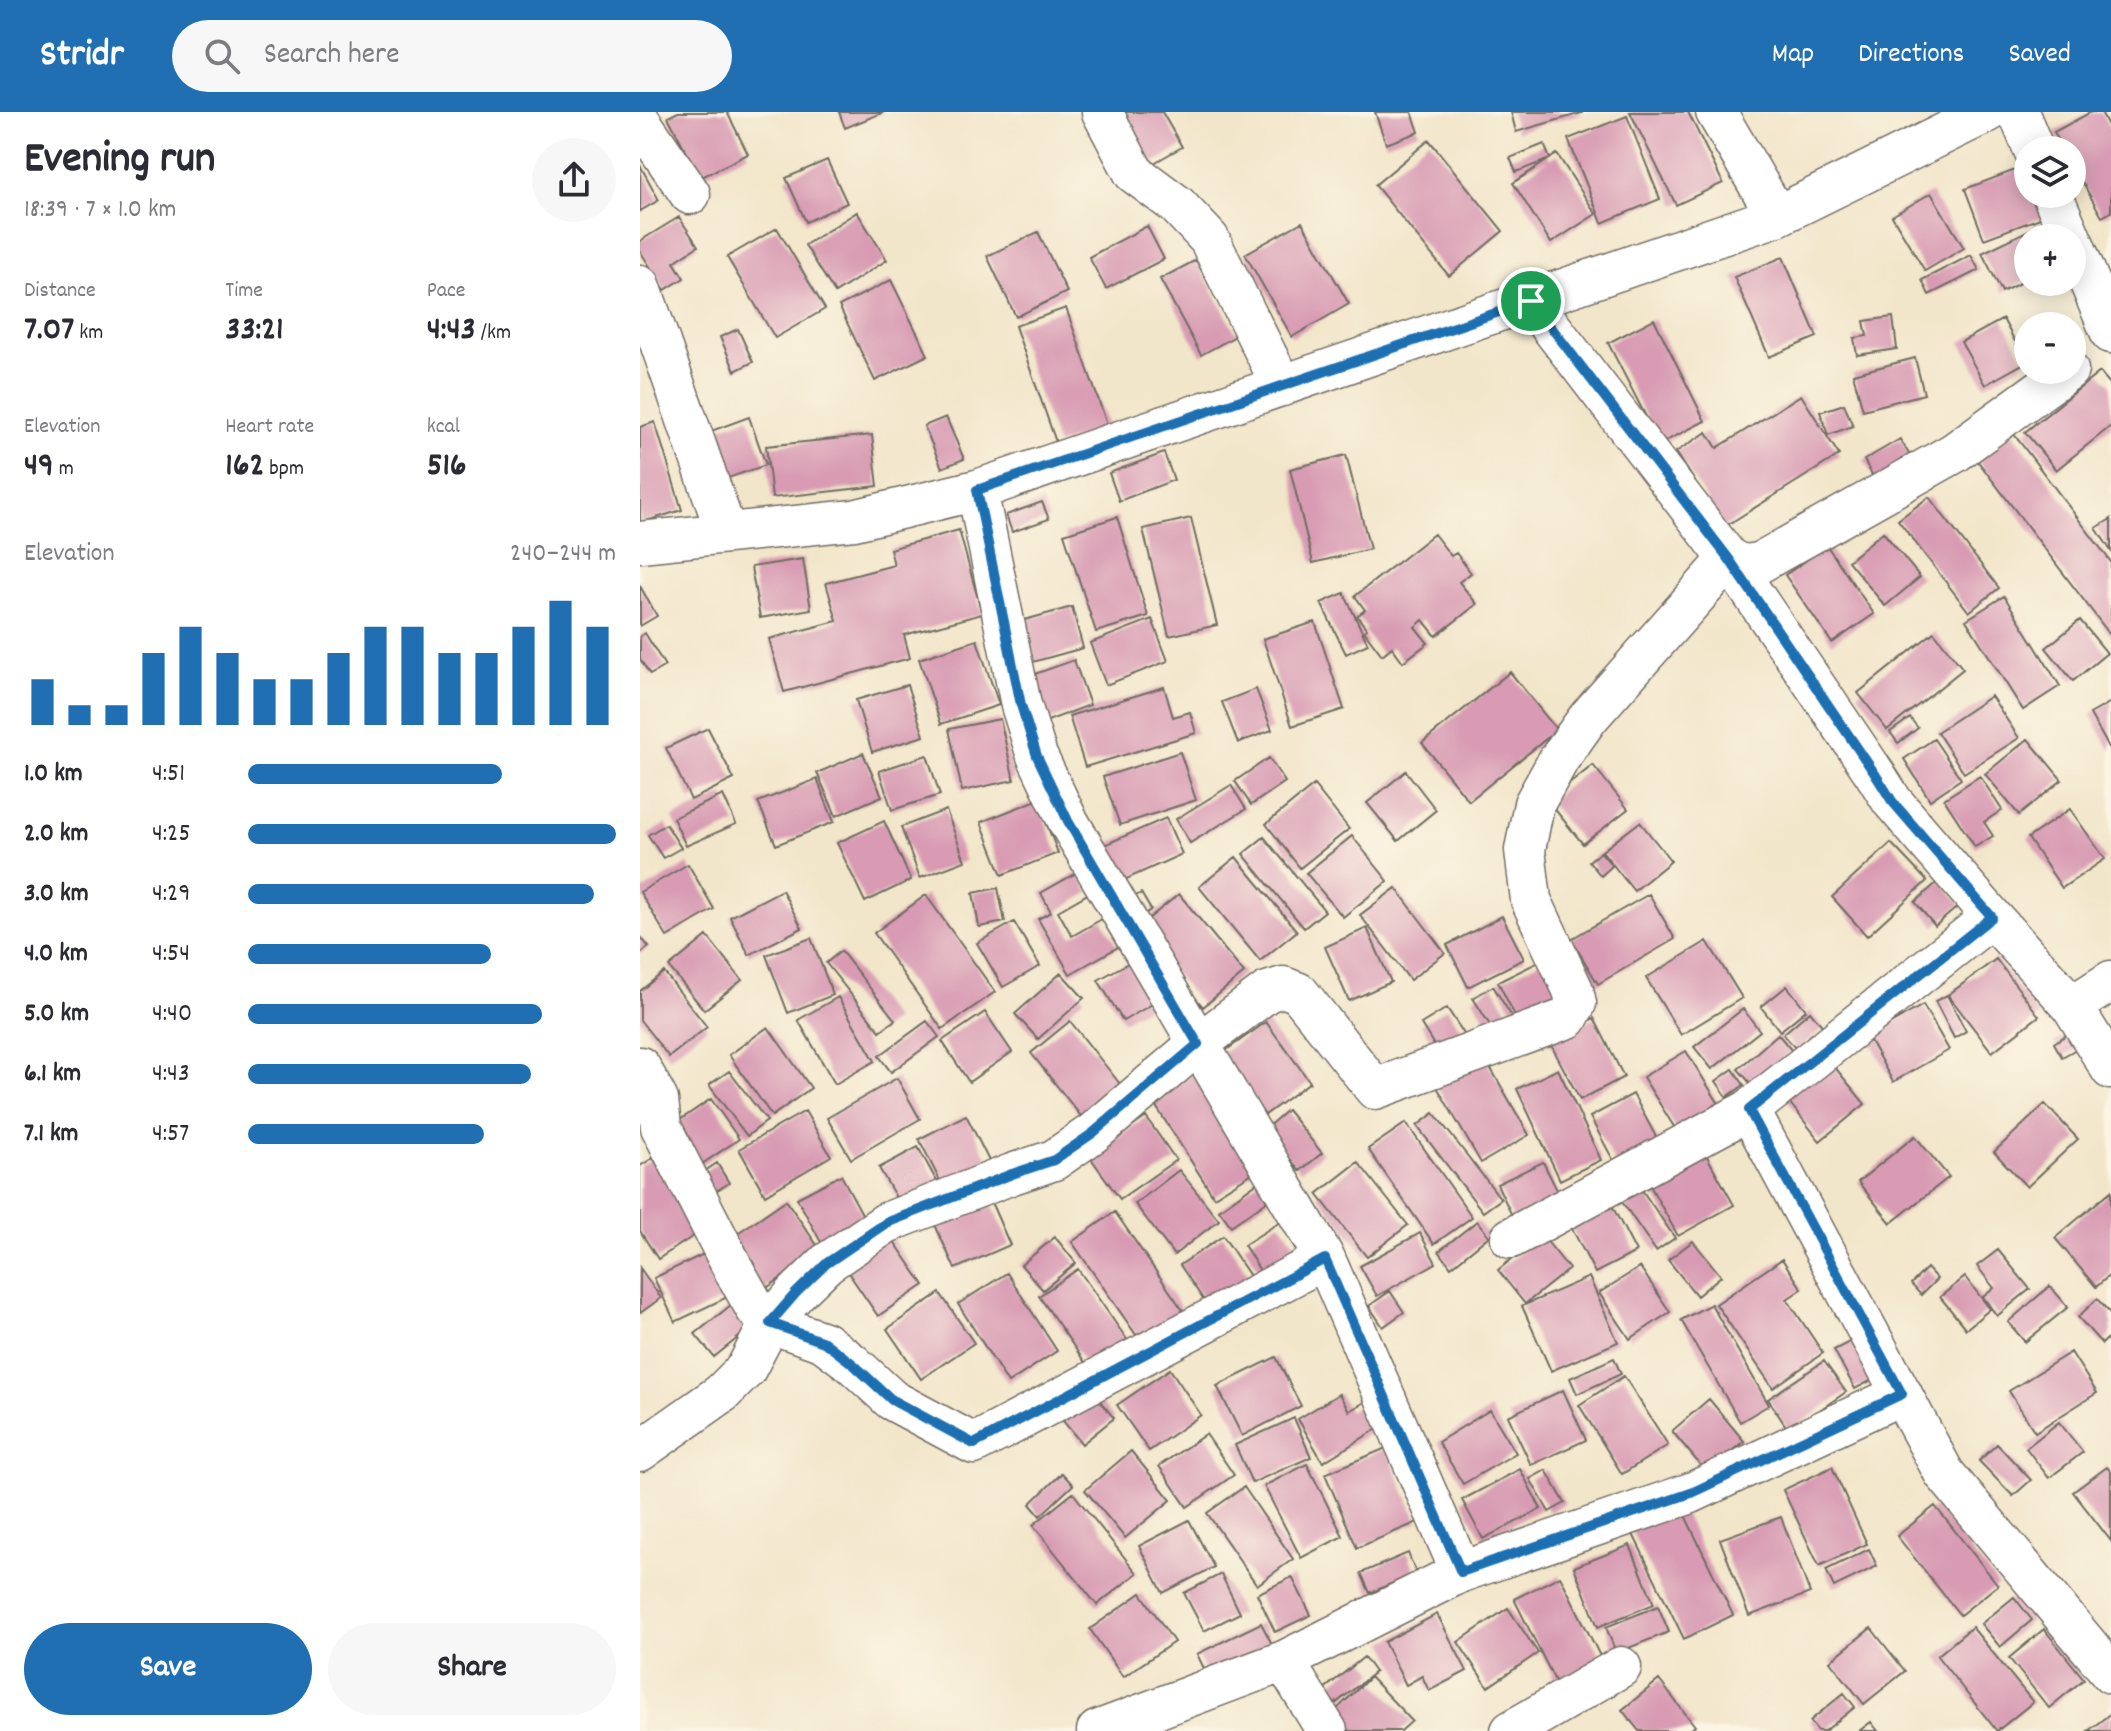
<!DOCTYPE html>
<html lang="en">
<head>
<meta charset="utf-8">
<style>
  body { margin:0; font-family:Dekko,sans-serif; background:#f7f7f7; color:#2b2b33; height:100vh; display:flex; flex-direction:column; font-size:30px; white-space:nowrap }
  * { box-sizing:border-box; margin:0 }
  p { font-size:26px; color:#7c7c81 }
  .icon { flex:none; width:44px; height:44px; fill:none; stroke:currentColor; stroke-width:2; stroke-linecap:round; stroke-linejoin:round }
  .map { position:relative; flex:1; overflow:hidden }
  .panel { display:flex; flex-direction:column; background:#fff; width:640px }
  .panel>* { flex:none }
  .controls { position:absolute; left:1374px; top:24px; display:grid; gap:16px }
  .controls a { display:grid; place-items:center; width:72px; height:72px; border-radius:50%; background:#fff; box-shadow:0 4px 20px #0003; font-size:40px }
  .pin { position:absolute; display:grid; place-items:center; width:68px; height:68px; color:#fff; margin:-34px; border:4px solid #fff; border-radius:50%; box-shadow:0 2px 8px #0007 }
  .round { display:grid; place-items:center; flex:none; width:84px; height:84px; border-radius:42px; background:#f7f7f7 }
  .headline { display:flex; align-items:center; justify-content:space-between; height:136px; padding:0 24px }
  h1 { font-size:44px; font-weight:700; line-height:60px }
  .figures { display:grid; grid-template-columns:repeat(3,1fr); gap:12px; height:136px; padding:8px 24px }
  .figures div { display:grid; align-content:center }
  .figures b { font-size:34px; font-weight:700 }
  .figures small { font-size:22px; font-weight:400 }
  .figures p { font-size:22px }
  .chart { height:224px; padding:16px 24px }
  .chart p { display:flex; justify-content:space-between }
  .chart svg { width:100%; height:144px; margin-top:8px; stroke:#1f6fb2; stroke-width:6 }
  .action { display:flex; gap:16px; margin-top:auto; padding:16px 24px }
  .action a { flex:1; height:92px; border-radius:48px; background:#1f6fb2; color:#fff; font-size:32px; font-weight:700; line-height:92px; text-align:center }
  .action a+a { background:#f7f7f7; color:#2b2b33 }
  ul { padding:0 24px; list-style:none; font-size:26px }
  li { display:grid; grid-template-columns:128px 96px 1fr; align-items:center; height:60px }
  li i { height:20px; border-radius:10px; background:#1f6fb2 }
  header { display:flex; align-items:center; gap:48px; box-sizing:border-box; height:112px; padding:0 40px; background:#1f6fb2; color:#fff }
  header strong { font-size:38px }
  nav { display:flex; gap:44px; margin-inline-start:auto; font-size:28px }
  .search { width:560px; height:72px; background:#f7f7f7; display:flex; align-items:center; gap:20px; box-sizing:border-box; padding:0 28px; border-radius:44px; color:#7c7c81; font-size:30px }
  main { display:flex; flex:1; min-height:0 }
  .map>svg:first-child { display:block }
  .building { fill:#d89bb3 }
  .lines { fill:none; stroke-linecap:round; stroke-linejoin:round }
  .minor-casing { stroke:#716c63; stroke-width:43 }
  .minor { stroke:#fff; stroke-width:40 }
  .route-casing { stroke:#fff; stroke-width:16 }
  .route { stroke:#1f6fb2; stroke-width:10 }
</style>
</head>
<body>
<header>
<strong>Stridr</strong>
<div class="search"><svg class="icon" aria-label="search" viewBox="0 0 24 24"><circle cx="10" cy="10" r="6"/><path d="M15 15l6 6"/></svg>Search here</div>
<nav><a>Map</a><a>Directions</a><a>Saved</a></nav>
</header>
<main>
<section class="panel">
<div class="headline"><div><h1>Evening run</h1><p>18:39 · 7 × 1.0 km</p></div><a class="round"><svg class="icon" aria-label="share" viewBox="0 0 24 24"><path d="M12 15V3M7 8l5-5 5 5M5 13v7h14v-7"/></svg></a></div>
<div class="figures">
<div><p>Distance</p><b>7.07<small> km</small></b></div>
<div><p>Time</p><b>33:21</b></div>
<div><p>Pace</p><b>4:43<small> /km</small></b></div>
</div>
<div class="figures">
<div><p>Elevation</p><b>49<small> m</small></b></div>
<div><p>Heart rate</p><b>162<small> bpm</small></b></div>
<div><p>kcal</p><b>516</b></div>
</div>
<div class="chart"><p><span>Elevation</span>240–244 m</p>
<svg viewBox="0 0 160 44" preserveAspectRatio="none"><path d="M5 44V30M15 44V38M25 44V38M35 44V22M45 44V14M55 44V22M65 44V30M75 44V30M85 44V22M95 44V14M105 44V14M115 44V22M125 44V22M135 44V14M145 44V6M155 44V14"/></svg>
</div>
<ul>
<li><b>1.0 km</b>4:51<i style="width:69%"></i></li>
<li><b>2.0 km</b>4:25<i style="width:100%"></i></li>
<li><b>3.0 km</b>4:29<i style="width:94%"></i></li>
<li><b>4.0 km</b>4:54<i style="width:66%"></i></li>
<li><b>5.0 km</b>4:40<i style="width:80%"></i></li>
<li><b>6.1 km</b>4:43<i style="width:77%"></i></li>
<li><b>7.1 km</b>4:57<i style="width:64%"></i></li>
</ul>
<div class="action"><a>Save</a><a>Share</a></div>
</section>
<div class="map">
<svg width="1471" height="1619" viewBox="0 0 1471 1619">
  <rect width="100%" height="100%" fill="#fcf5e5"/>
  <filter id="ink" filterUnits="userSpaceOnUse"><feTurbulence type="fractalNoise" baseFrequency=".0125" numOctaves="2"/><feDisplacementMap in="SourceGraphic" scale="16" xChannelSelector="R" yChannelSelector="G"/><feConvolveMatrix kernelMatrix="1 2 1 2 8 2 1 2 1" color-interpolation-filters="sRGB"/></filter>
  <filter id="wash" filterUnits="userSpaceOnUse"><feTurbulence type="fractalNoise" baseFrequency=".006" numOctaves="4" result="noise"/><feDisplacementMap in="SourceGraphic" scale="32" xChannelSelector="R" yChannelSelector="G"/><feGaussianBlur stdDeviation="1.8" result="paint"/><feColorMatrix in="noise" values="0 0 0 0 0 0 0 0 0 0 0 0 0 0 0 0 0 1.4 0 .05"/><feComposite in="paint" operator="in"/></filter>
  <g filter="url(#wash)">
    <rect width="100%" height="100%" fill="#f2e6ca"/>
    <g id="blocks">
      <path class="building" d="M38 0H87L108 42 60 66 28 5Z
        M199 0H244L205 16Z
        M473 0H522L542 35 505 56Z
        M735 0H772L779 20 746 32Z
        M871 0H942V1L876 20Z
        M990 0H1048L1083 71 1036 93Z
        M1451 0H1461L1471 19V100L1462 105 1432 52V38H1424L1414 20Z
        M987 4 1020 87 962 111 928 27Z
        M789 28 863 119 809 164 735 73Z
        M904 32 910 47 876 60 870 46Z
        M917 42 956 102 911 131 873 71Z
        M187 48 207 91 166 110 146 66Z
        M0 53 19 88 0 99Z
        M1383 55 1388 67V82H1394L1403 105 1344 127 1325 77Z
        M1291 81 1324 136 1285 159 1252 104Z
        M217 100 247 148 195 181 165 133Z
        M39 105 58 134 34 150 44 166 25 178 0 139V129Z
        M662 110 709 192 652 225 605 142Z
        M1406 110 1415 126H1388V167L1362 180 1342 141Z
        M507 114 524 147 466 177 449 145Z
        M137 116 185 197 135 226 87 145Z
        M398 120 427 180 376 205 347 144Z
        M1331 143 1339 158 1289 183 1282 168Z
        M1143 145 1177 225 1129 245 1094 165Z
        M556 148 597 223 561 243 520 167Z
        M251 168 288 243 235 269 199 194Z
        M426 196 468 315 417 333 375 214Z
        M1253 205 1257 237 1217 243 1214 226 1227 224 1224 209Z
        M1014 207 1065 309 1020 332 968 231Z
        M1363 207 1386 250 1345 273 1321 230Z
        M98 217 113 250 95 259 80 225Z
        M1275 246 1284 282 1223 298 1213 262Z
        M1460 260 1471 273V314L1416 358 1385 320Z
        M1161 283 1199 343 1084 415 1036 340 1067 320 1077 336Z
        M1204 292 1213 314 1188 323 1180 300Z
        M109 305 126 353 88 366 71 319Z
        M306 305 324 347 302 356 284 314Z
        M15 310 42 398 0 411V315Z
        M1373 321 1471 450V524L1337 348Z
        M232 323 238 374 132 386 126 334Z
        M1260 327 1273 349 1236 370 1224 348Z
        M524 341 534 368 479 389 469 361Z
        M706 343 730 437 673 451 650 357Z
        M1289 385 1359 476 1329 500 1258 408Z
        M402 390 409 407 372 420 366 403Z
        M477 405 508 504 456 520 424 422Z
        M551 406 577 513 529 524 503 417Z
        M1471 407V439L1456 416Z
        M319 418 342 502 264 523 270 546 144 580 129 527 197 509 186 471 254 453 250 437Z
        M1243 420 1280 465 1245 494 1208 449Z
        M794 422 811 444 816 441 831 461 819 470 837 492 796 524 783 508 775 515 788 531 763 550 752 535 742 543 724 519 727 517 717 504 725 498 715 484Z
        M1187 434 1234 502 1192 531 1145 463Z
        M163 447 171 497 120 506 111 455Z
        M0 474 17 504 0 514Z
        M704 481 728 532 706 542 681 491Z
        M1364 484 1420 574 1383 598 1326 508Z
        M432 495 443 536 389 551 377 510Z
        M512 507 528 549 466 573 450 531Z
        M1440 508 1467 541 1433 569 1406 536Z
        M675 510 704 597 652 614 623 527Z
        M1294 520 1323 557 1247 618 1218 581Z
        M5 521 25 554 10 563 0 547V524Z
        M337 528 359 593 301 612 279 547Z
        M434 548 450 593 405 610 389 564Z
        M870 560 917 618 829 689 782 631Z
        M267 573 284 624 232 640 216 588Z
        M524 575 533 605 550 600 556 621 445 655 429 604Z
        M616 577 632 618 598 631 582 590Z
        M1351 584 1379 626 1324 661 1297 620Z
        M1471 590V639L1450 602Z
        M1270 606 1278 616 1258 631 1250 620Z
        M360 607 374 668 322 679 309 617Z
        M68 616 94 667 51 688 26 636Z
        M1294 627 1321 667 1290 688 1264 647Z
        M1388 627 1422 668 1379 703 1345 662Z
        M540 640 556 688 480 713 463 665Z
        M223 641 242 684 196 704 177 661Z
        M287 643 300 683 252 698 239 659Z
        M629 646 645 670 611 693 595 669Z
        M953 653 988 697 943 732 908 689Z
        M766 659 796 698 758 729 727 691Z
        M1340 664 1362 698 1344 710 1353 724 1335 735 1304 687Z
        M177 667 194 710 136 733 118 690Z
        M591 673 606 697 550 731 536 707Z
        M674 673 709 717 660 756 626 712Z
        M83 683 96 712 46 734 33 706Z
        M397 688 418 741 362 763 341 710Z
        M1430 697 1465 747 1422 776 1388 726Z
        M306 698 325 749 280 766 261 715Z
        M526 706 542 742 480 770 464 733Z
        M244 709 271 768 225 790 197 731Z
        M1000 710 1031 749 994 779 962 739Z
        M26 712 41 736 23 746 8 723Z
        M712 724 748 769 703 805 666 761Z
        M624 725 685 799 664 816 603 742Z
        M1251 731 1287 769 1227 824 1192 785Z
        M961 740 972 754 961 764 949 749Z
        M596 745 657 819 620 849 559 775Z
        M48 752 74 797 27 825 0 780Z
        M438 760 449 781 418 799 432 824 462 807 478 835 430 862 398 807 411 800 401 781Z
        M1300 768 1321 792 1295 814 1275 790Z
        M358 776 365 810 339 815 333 781Z
        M756 776 805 841 770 868 720 803Z
        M142 778 162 816 109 843 90 805Z
        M501 781 511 798 499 806 487 789Z
        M539 782 604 861 563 895 497 816Z
        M1009 782 1035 827 958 872 931 827Z
        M286 783 355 880 302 917 234 821Z
        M862 804 884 847 828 875 807 833Z
        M374 810 400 854 363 875 337 831Z
        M727 816 751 870 709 889 685 835Z
        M0 824 9 835 0 842Z
        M67 824 102 868 64 898 29 855Z
        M171 826 193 883 148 901 126 843Z
        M1067 829 1102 886 1041 923 1006 866Z
        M201 839 255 908 240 919 186 851Z
        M909 845 932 890 881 916 858 870Z
        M497 846 521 887 483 909 458 868Z
        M1356 847 1399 904 1352 940 1308 883Z
        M24 860 67 915 29 945 0 908V879Z
        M421 861 444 886 398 927 375 902Z
        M853 874 880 918 861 931 833 886Z
        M1147 874 1166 898 1140 919 1121 895Z
        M1307 883 1326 919 1314 926 1295 889Z
        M198 885 235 949 195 972 158 908Z
        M1283 893 1309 938 1253 970 1228 925Z
        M807 896 824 922 797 938 781 912Z
        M1103 897 1120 919 1072 957 1054 935Z
        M1170 899 1184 916 1157 938 1143 922Z
        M345 900 372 940 329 970 302 929Z
        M954 906 984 965 940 988 909 929Z
        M287 909 299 925 251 960 239 944Z
        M430 909 484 977 444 1008 391 941Z
        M626 910 670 970 625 1003 581 942Z
        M128 915 171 976 132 1004 89 943Z
        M1431 920 1440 935 1422 945 1414 931Z
        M1138 922 1152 939 1112 973 1098 957Z
        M1046 939 1079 992 1036 1018 1003 965Z
        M846 948 889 1023 841 1051 797 975Z
        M1189 948 1225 992 1180 1029 1145 985Z
        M918 957 961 1048 920 1068 877 977Z
        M1093 957 1104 973 1087 985 1076 969Z
        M89 959 127 1009 107 1024 69 973Z
        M558 959 620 1056 574 1085 512 988Z
        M257 966 280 1007 211 1047 187 1006Z
        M993 982 1021 1034 978 1057 950 1005Z
        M71 987 99 1027 56 1056 28 1016Z
        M1405 992 1438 1027 1387 1075 1354 1040Z
        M647 998 682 1041 660 1059 625 1017Z
        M165 999 191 1044 125 1083 99 1037Z
        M794 1001 861 1087 843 1100 777 1014Z
        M326 1003 353 1057 306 1081 279 1027Z
        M506 1005 536 1048 480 1087 450 1045Z
        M766 1011 832 1105 794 1132 728 1037Z
        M1275 1024 1309 1065 1251 1111 1218 1070Z
        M278 1035 301 1077 263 1098 239 1056Z
        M1064 1039 1094 1093 1038 1124 1008 1070Z
        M13 1046 61 1119 18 1147 0 1119V1054Z
        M718 1050 768 1113 727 1145 677 1082Z
        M903 1050 921 1086 874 1108 857 1072Z
        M77 1051 89 1071 74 1080 62 1061Z
        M539 1058 579 1108 534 1143 495 1092Z
        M201 1063 227 1111 183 1134 157 1086Z
        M625 1065 637 1082 591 1114 579 1098Z
        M997 1071 1035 1126 1016 1139 978 1084Z
        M1471 1079V1162L1456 1175 1415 1126Z
        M347 1081 370 1133 315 1157 292 1106Z
        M968 1086 996 1140 955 1161 927 1107Z
        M146 1088 181 1139 116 1183 86 1129Z
        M475 1100 544 1200 501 1230 432 1130Z
        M837 1109 849 1124 811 1155 799 1139Z
        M640 1110 661 1141 624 1165 604 1133Z
        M247 1119 284 1173 238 1204 201 1150Z
        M780 1121 796 1151 737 1184 720 1154Z
        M902 1123 929 1157 885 1192 858 1158Z
        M583 1124 610 1164 567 1193 540 1153Z
        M415 1125 436 1151 403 1178 381 1153Z
        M1053 1129 1081 1164 1057 1184 1028 1148Z
        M78 1135 100 1179 35 1210 14 1166Z
        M1358 1138 1390 1177 1357 1204 1343 1185 1354 1176 1337 1154Z
        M1142 1147 1162 1177 1147 1187 1183 1241 1133 1276 1076 1192Z
        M1000 1155 1030 1200 990 1227 959 1181Z
        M0 1156 21 1186 0 1201Z
        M1287 1156 1297 1167 1281 1183 1271 1172Z
        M438 1157 490 1232 451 1259 399 1184Z
        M367 1161 417 1239 368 1271 318 1192Z
        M949 1165 978 1230 911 1259 882 1194Z
        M1325 1165 1350 1197 1326 1217 1300 1185Z
        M1410 1174 1428 1195 1385 1230 1368 1210Z
        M750 1179 764 1200 743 1215 729 1194Z
        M300 1181 334 1231 281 1267 247 1217Z
        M1457 1187 1471 1202V1223L1462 1232 1438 1205Z
        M1071 1192 1129 1293 1100 1310 1041 1208Z
        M91 1193 110 1216 74 1245 55 1222Z
        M1213 1228 1234 1267 1215 1277 1194 1238Z
        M1431 1240 1457 1281 1395 1320 1369 1279Z
        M636 1245 661 1294 602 1324 577 1274Z
        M974 1246 981 1262 937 1282 930 1266Z
        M1184 1249 1206 1280 1149 1319 1128 1287Z
        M530 1257 561 1303 509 1339 477 1293Z
        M984 1264 1028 1333 982 1362 939 1293Z
        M923 1278 946 1328 891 1353 868 1304Z
        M699 1282 709 1299 732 1286 747 1311 683 1350 658 1307Z
        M455 1283 474 1306 442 1332 423 1309Z
        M1069 1287 1104 1329 1066 1360 1032 1319Z
        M850 1298 876 1341 823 1372 798 1330Z
        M654 1306 671 1345 612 1371 595 1333Z
        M1419 1310 1443 1340 1409 1366 1386 1336Z
        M566 1322 594 1363 547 1395 519 1354Z
        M1357 1332 1391 1368 1373 1384 1339 1349Z
        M746 1336 778 1410 717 1436 685 1362Z
        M491 1339 531 1388 485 1426 445 1378Z
        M667 1352 703 1424 661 1446 624 1374Z
        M1192 1355 1227 1432 1179 1454 1143 1378Z
        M1467 1355 1471 1360V1429L1433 1380Z
        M880 1357 901 1397 843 1427 822 1388Z
        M906 1358 925 1391 909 1400 890 1367Z
        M422 1361 433 1373 400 1404 390 1392Z
        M604 1375 653 1447 617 1473 567 1401Z
        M433 1381 497 1461 457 1493 393 1413Z
        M1295 1394 1358 1473 1320 1503 1257 1424Z
        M1041 1395 1093 1503 1044 1527 991 1418Z
        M1141 1405 1170 1481 1109 1504 1080 1427Z
        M549 1408 574 1455 523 1481 499 1434Z
        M990 1433 1014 1492 958 1515 934 1455Z
        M1229 1437 1237 1454 1194 1475 1186 1458Z
        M768 1441 776 1461 730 1481 721 1461Z
        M581 1462 600 1501 564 1519 544 1481Z
        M920 1464 966 1556 920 1579 874 1487Z
        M652 1465 671 1503 635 1520 617 1482Z
        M501 1481 534 1530 483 1565 450 1517Z
        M1374 1485 1392 1508 1360 1535 1341 1512Z
        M1018 1494 1029 1520 976 1541 966 1515Z
        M868 1496 898 1541 848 1575 818 1530Z
        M797 1502 827 1559 789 1579 782 1564 766 1573 744 1530Z
        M621 1511 634 1536 569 1567 557 1542Z
        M1332 1515 1393 1590 1357 1619 1297 1544Z
        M1231 1516 1265 1559 1224 1592 1190 1549Z
        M1404 1517 1444 1567 1409 1596 1369 1546Z
        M724 1545 735 1560 695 1592 683 1578Z
        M730 1565 772 1609 761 1619H709L692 1602Z
        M1019 1568 1055 1614 1049 1619H999L982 1598Z
        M1204 1581 1215 1595 1185 1619H1178L1170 1609Z
        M1471 1601V1619H1448Z
        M1231 1610 1238 1619H1219Z"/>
    </g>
  </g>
  <g filter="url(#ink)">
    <use href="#blocks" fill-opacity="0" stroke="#716c63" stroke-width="2"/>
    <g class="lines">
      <g class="minor-casing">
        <path id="minor" d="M462 0 494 61 537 93 569 127 642 274
          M1076 0 1137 104
          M1378 0 1394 38
          M0 9 50 82
          M1412 82 1431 126
          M1432 128 1471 221
          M0 173 86 420
          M891 189 1089 447 1235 662 1252 689 1352 805 1432 894 1471 957
          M337 378 381 593 397 644 428 709 685 1147 821 1460
          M0 430 214 408 337 378 1137 104 1348 0
          M1432 894 1471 869
          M0 955 18 988 21 1015 95 1160 116 1197 130 1211 184 1230 213 1252 252 1288 334 1332 685 1147
          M1109 998 1304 1361 1471 1561
          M871 1126 1109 998 1352 805
          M0 1339 82 1281 106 1257 130 1211 156 1181 187 1151 246 1111 372 1062 414 1048 453 1021 558 932 627 880 643 875 659 881 735 977 928 906 936 891 933 878 891 788 885 738 894 692 919 647 948 606 1089 447 1103 453 1119 451 1314 341 1428 258
          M644 1549 687 1619
          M457 1619 644 1549 821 1460 1051 1381 1262 1282
          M871 1619 981 1555"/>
      </g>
      <use href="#minor" class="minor"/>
    </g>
  </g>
  <g class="lines" filter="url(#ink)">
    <g class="route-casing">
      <path id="route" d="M891 189 1089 447 1235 662 1252 689 1352 805 1109 998 1262 1282 1051 1381 821 1460 685 1147 334 1332 252 1288 213 1252 184 1230 130 1211 156 1181 187 1151 246 1111 372 1062 414 1048 453 1021 558 932 428 709 397 644 381 593 337 378Z"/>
    </g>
    <use href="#route" class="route"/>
  </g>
</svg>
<div class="controls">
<a><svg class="icon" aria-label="layers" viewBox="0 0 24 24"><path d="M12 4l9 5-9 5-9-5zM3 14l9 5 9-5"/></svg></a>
<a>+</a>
<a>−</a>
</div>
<div class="pin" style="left:891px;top:189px;background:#1e9e55"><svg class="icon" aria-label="arrive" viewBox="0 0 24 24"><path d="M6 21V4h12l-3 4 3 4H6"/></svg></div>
</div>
</main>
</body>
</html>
